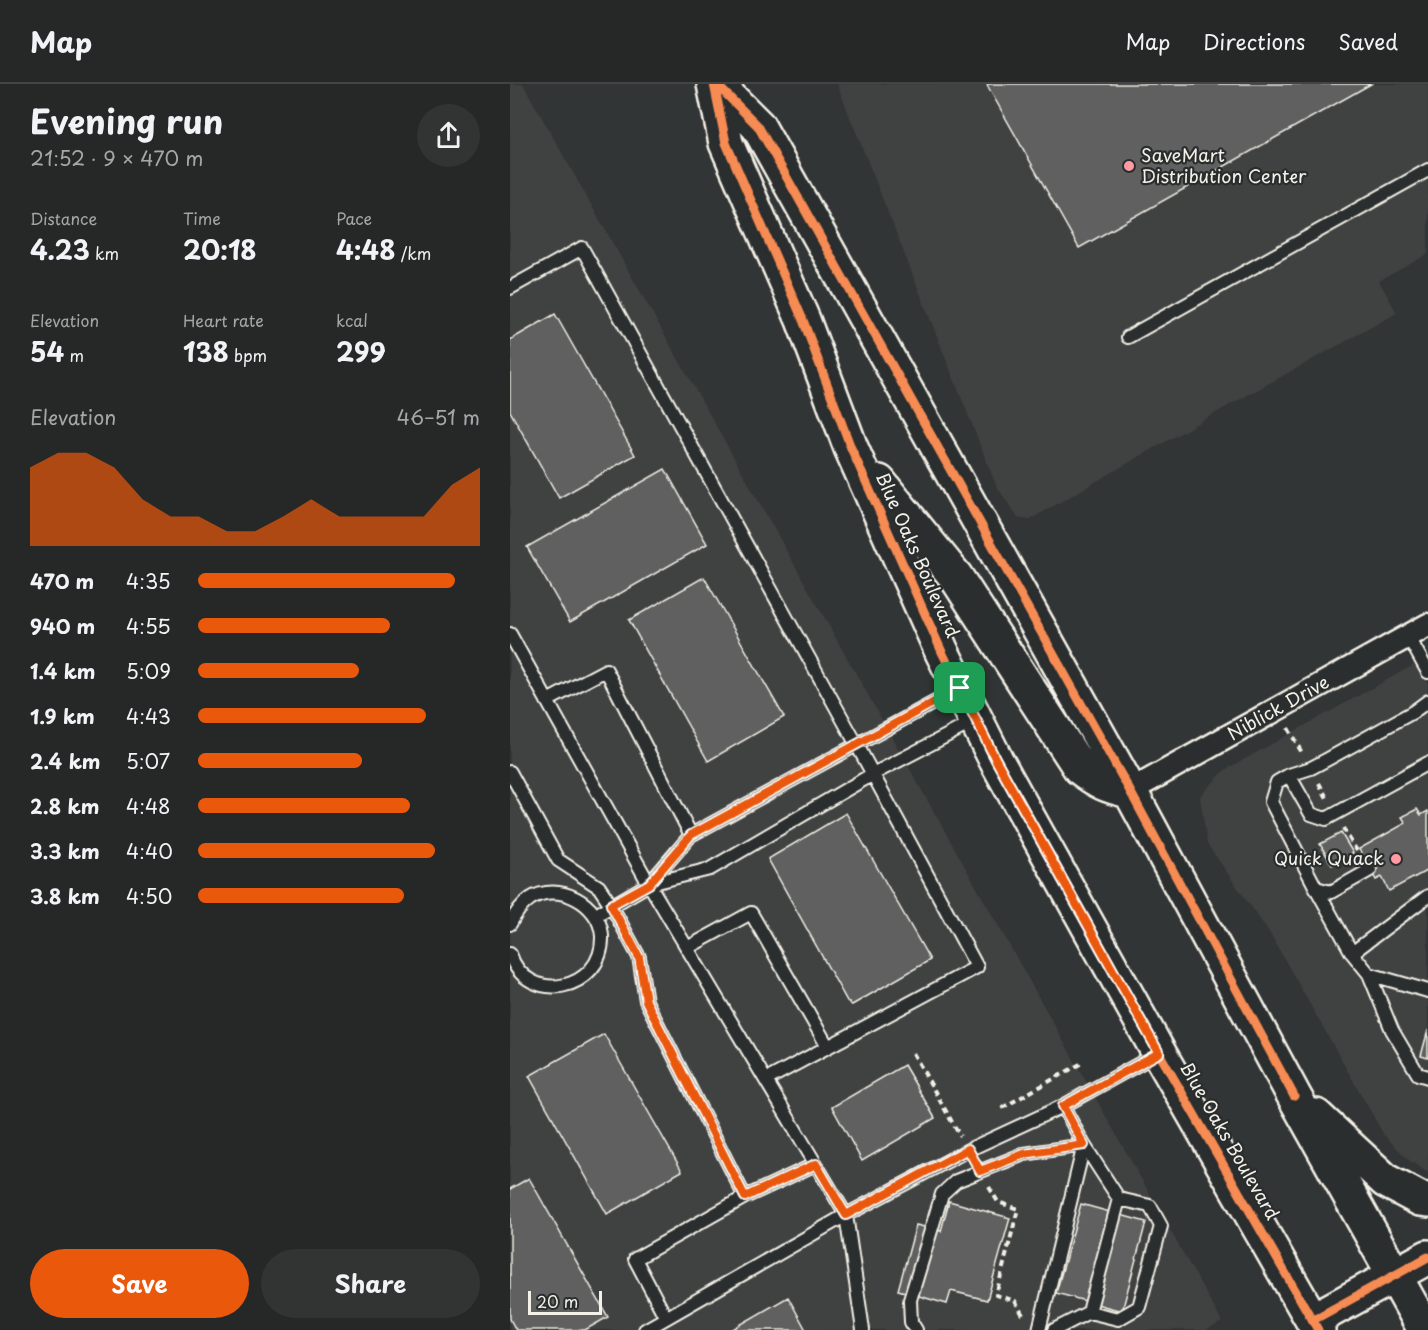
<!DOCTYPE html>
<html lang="en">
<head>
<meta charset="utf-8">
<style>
  body { margin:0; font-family:"Playpen Sans",sans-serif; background:#323434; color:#f1f3f6; height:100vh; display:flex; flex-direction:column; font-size:22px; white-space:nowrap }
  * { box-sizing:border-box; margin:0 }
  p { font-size:20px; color:#a4a6a8 }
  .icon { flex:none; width:33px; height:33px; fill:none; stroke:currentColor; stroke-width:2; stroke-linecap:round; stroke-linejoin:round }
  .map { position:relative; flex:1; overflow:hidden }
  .panel { display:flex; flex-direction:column; background:#262828; width:510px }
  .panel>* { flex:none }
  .scale { position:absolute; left:18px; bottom:15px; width:74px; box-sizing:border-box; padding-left:6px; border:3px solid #f4f1e8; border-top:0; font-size:16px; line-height:21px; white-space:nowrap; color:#f4f1e8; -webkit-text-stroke:4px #2a2d2e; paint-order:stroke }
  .pin { position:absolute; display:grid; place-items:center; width:51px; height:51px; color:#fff; margin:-26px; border-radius:12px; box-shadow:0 3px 9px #0006 }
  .round { display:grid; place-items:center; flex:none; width:63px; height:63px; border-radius:32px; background:#323434 }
  .overview { display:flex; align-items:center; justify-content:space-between; height:102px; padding:0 30px }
  h1 { font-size:33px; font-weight:700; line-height:45px }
  .figures { display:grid; grid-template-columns:repeat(3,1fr); gap:9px; height:102px; padding:6px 30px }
  .figures div { display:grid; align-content:center }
  .figures b { font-size:26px; font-weight:700 }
  .figures small { font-size:16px; font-weight:400 }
  .figures p { font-size:16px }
  .chart { height:168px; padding:12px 30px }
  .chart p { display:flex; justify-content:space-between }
  .chart svg { width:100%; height:108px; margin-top:6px; fill:#ea580c; opacity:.7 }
  .primary-button { display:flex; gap:12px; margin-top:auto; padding:12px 30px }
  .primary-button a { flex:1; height:69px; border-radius:36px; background:#ea580c; color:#fff; font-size:24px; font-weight:700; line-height:69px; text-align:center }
  .primary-button a+a { background:#323434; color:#f1f3f6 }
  ul { padding:0 30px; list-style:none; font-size:20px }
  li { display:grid; grid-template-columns:96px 72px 1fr; align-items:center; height:45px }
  li i { height:15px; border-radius:8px; background:#ea580c }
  header { display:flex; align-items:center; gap:36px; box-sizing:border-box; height:84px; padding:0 30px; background:#262828; border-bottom:2px solid #424445 }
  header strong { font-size:28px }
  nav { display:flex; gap:33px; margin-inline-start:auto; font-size:21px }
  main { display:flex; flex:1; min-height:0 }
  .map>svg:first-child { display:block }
  .built { fill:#404242 }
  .building { fill:#5f605f; stroke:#f4f1e8; stroke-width:1.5 }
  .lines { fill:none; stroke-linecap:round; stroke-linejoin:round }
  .service-casing { stroke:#f4f1e8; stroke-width:16 }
  .minor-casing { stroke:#f4f1e8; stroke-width:27 }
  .primary-casing { stroke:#f4f1e8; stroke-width:38 }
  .path { stroke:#f4f1e8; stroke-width:4; stroke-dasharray:6 4.5; stroke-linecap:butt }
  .service { stroke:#2a2d2e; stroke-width:12 }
  .minor { stroke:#2a2d2e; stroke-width:22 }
  .primary { stroke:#2a2d2e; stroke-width:33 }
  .cycleway-casing { stroke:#2a2d2e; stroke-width:13 }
  .cycleway { stroke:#f68b52; stroke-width:9 }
  .route-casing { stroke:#fff; stroke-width:12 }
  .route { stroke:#ea580c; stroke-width:8 }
  .poi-dot { fill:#ff9aa2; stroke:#2a2d2e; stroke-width:2 }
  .labels { text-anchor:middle; stroke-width:4.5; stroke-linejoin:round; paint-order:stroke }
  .poi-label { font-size:18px; fill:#f4f1e8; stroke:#2a2d2e; text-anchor:start }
  .street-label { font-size:18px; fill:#f4f1e8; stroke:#2a2d2e }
</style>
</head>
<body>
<header>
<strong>Map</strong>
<nav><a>Map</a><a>Directions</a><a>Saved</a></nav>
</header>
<main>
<section class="panel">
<div class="overview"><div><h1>Evening run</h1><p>21:52 · 9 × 470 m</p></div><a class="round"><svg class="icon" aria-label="share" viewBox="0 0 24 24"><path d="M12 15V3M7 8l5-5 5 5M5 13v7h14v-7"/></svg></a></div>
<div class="figures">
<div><p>Distance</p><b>4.23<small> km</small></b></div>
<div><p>Time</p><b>20:18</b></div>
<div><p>Pace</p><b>4:48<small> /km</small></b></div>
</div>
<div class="figures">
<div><p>Elevation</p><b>54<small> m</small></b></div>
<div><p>Heart rate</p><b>138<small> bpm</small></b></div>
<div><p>kcal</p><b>299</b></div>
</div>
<div class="chart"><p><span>Elevation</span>46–51 m</p>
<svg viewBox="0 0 160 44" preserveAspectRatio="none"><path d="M0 44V12L10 6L20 6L30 12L40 25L50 32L60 32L70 38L80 38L90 32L100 25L110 32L120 32L130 32L140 32L150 19L160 12V44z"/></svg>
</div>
<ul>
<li><b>470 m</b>4:35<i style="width:91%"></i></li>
<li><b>940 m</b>4:55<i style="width:68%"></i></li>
<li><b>1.4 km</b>5:09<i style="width:57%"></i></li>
<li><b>1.9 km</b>4:43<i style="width:81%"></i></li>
<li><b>2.4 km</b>5:07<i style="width:58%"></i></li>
<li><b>2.8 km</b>4:48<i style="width:75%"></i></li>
<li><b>3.3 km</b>4:40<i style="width:84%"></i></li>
<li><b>3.8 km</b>4:50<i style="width:73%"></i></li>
</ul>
<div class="primary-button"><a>Save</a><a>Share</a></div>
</section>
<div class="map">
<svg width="918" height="1246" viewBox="0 0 918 1246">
  <rect width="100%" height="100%" fill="#323535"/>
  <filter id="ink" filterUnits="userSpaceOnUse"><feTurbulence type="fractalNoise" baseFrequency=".0167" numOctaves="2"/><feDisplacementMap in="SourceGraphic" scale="12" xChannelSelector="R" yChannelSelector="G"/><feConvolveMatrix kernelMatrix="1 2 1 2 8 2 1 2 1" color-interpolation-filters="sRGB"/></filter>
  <g filter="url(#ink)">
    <path class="built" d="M0 0H13L712 1238 697 1246H0Z
      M327 0H918V170L869 197 887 229 716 323 519 436 508 434 486 401Z
      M918 573V1089L899 1076 874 1051 759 848 697 760 690 712 715 686Z"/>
    <path class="building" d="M478 0H861L569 164 477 1Z
      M45 230 125 371 49 414 0 327V256Z
      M155 385 197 460 60 538 17 463Z
      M194 493 274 633 198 677 119 536Z
      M907 725 911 731 918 727V786L879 807 872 793 866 796 849 765 896 739 892 733Z
      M336 729 420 876 342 921 337 917 258 775Z
      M831 749 843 769 822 781 810 760Z
      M918 946V974L911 972Z
      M94 950 172 1087 97 1130 19 992Z
      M394 981 425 1034 352 1077 322 1023Z
      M19 1094 98 1233 75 1246H6L0 1235V1105Z
      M439 1117 500 1134 477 1216 441 1207 437 1220 388 1206 406 1141 431 1147Z
      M571 1120 636 1138 612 1227 546 1209Z
      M278 1213 296 1246H221Z"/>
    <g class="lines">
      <g class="service-casing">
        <path id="service" d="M0 204 72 164 347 661 467 883 256 996
          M618 253 918 86
          M0 550 139 800 336 1131 458 1066 553 1022 647 970
          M898 552 918 588
          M37 617 96 586 181 751
          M0 688 48 776 89 803 101 821 129 873 136 917 235 1113 306 1080
          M779 691 801 730 816 735 918 679
          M860 786 821 808 806 804 761 718 767 698 779 691 801 684 818 675 903 628 918 617
          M139 800 181 751 449 605
          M806 804 842 869 859 890 882 946 908 990 918 993
          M86 831 139 800 200 785 363 690 465 637
          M0 840C5 830 10 822 20 815 48 797 90 819 92 852 94 907 17 923 0 870
          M177 864 241 829 318 963
          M842 869 918 812
          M859 890 918 907
          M579 1228 608 1235 629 1223 651 1142 640 1122 609 1115
          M156 1234 125 1175 235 1113
          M135 1246 336 1131 353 1246
          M406 1246 401 1238 400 1216 432 1110 446 1097 514 1070 574 1061 609 1115 579 1228 544 1246
          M529 1246 574 1061 553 1022"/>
      </g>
      <g class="minor-casing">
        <g id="minor">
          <path id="s1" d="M620 707 918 541"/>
        </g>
      </g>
      <g class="primary-casing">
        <path id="primary" d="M204 0 216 59 293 236 341 364 432 568 486 676 649 969 808 1246
          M206 0 248 42 620 707 784 1012 915 1246
          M369 398 446 493 570 684C588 698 597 702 620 707
          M806 1032 876 1097 910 1115 918 1116
          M803 1236 918 1173"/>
      </g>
      <path class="path" d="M778 644 792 669
        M809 699 818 716
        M833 744 847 767
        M403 969 450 1052
        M492 1024 572 979
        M479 1103 488 1118 508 1125 486 1211 505 1217 514 1233"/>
      <use href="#service" class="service"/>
      <use href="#minor" class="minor"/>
      <use href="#primary" class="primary"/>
      <g class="cycleway-casing">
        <path id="cycleway" d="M204 0 216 59 293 236 341 364 432 568 486 676 649 969 808 1246
          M206 0 248 42 620 707 784 1012
          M803 1236 918 1173"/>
      </g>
      <use href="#cycleway" class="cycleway"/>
    </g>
  </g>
  <g class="lines" filter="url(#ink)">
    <g class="route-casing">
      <path id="route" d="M450 604 486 676 649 969 553 1022 574 1061 514 1070 470 1087 458 1065 336 1131 306 1080 235 1113 136 917 129 873 101 821 139 800 181 751Z"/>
    </g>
    <use href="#route" class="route"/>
  </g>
  <g class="poi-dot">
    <circle cx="619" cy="82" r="6"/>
    <circle cx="886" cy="775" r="6"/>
  </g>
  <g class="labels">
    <g class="poi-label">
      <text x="631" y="78">SaveMart<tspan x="631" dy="21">Distribution Center</tspan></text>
      <text x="874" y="781" text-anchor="end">Quick Quack</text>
    </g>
    <g class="street-label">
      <text transform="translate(407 471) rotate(66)" y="6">Blue Oaks Boulevard</text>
      <text dy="6" stroke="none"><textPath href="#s1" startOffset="170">Niblick Drive</textPath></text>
      <text transform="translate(719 1057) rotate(60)" y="6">Blue Oaks Boulevard</text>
    </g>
  </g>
</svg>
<div class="scale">20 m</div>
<div class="pin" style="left:450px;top:604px;background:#1e9e55"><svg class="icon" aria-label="arrive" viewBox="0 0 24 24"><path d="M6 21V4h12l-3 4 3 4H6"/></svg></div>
</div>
</main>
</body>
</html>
